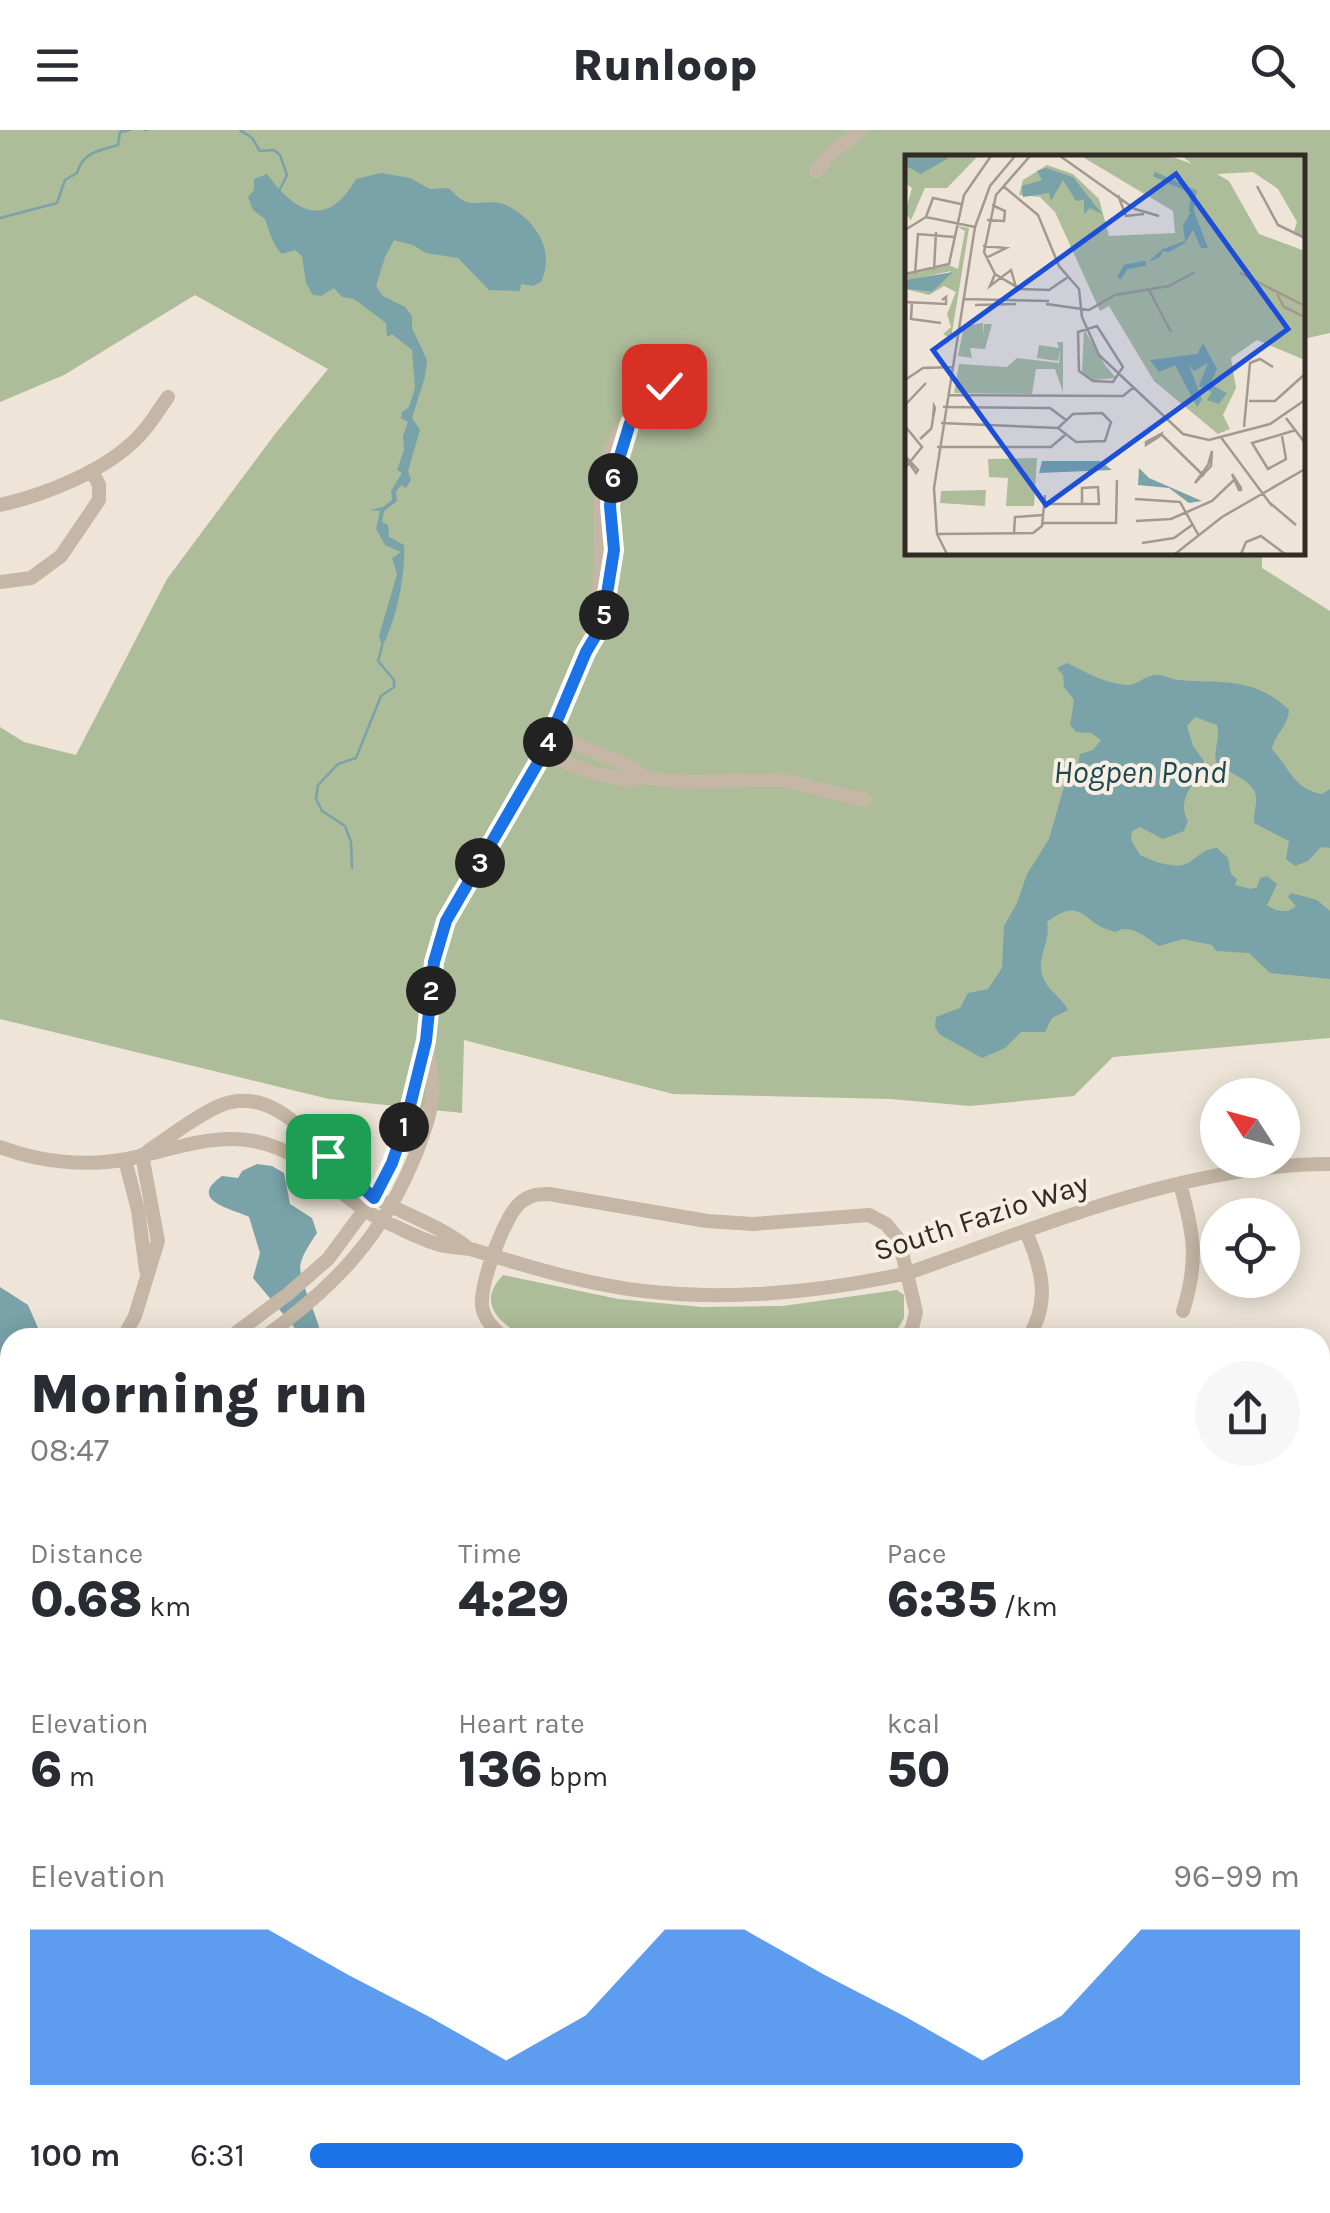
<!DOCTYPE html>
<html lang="en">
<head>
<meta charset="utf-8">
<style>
  body { margin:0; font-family:Karla,sans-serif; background:#f7f7f7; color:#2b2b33; height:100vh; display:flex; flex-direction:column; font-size:38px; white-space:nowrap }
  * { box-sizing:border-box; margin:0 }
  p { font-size:32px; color:#7c7c81 }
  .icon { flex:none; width:55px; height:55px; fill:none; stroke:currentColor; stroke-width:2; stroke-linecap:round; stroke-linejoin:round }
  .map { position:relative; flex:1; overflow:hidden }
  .drawer { position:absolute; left:0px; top:1198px; width:1330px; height:888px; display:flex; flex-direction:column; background:#fff; border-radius:30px 30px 0 0; box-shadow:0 5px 25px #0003 }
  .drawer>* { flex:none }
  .needle { width:65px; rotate:306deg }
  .tools { position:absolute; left:1200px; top:948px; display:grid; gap:20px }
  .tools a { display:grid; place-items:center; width:100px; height:100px; border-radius:50%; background:#fff; box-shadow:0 5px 25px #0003; font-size:50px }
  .pin { position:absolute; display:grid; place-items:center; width:85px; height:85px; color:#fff; margin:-42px; border-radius:20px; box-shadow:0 5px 15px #0006 }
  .km { position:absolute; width:50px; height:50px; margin:-25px; border-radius:50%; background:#222; color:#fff; font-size:28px; line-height:50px; text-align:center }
  .round { display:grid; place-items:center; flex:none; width:105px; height:105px; border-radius:52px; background:#f7f7f7 }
  .summary { display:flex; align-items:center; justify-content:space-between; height:170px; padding:0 30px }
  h1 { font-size:55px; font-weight:800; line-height:75px }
  .stats { display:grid; grid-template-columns:repeat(3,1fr); gap:15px; height:170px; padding:10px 30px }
  .stats div { display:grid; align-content:center }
  .stats b { font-size:50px; font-weight:800 }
  .stats small { font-size:28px; font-weight:400 }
  .stats p { font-size:28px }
  .chart { height:280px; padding:20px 30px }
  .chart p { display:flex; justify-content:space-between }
  .chart svg { width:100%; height:180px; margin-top:10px; fill:#1a73e8; opacity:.7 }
  ul { padding:0 30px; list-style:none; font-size:32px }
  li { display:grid; grid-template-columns:160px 120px 1fr; align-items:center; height:75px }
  li i { height:25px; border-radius:12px; background:#1a73e8 }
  header { display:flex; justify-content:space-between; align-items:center; height:130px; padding:0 30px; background:#fff; font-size:45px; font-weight:800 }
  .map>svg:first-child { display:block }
  .green { fill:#adbc99 }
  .water { fill:#79a3a9 }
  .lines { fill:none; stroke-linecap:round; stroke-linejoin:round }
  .stream { stroke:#79a3a9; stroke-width:2.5 }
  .minor { stroke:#c5b6a5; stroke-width:14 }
  .major { stroke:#726358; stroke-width:18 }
  .route-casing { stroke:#fff; stroke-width:20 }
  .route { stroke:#1a73e8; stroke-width:12 }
  .labels { text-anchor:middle; stroke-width:8; stroke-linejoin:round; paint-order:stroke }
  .street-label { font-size:30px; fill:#312a25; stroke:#f7efe3 }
  .water-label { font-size:32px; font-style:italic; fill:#1f484f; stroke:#f7efe3 }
  .inset-river { fill:none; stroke:#79a3a9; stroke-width:5 }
  .inset-road { fill:none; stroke:#a29a90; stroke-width:2.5 }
  .view { fill:#1d4ed8; fill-opacity:0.15; stroke:#1d4ed8; stroke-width:5 }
  .inset-edge { fill:none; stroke:#312a25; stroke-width:5 }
</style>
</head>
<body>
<header><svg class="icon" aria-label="menu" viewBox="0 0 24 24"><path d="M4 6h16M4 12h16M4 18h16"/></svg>Runloop<svg class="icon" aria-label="search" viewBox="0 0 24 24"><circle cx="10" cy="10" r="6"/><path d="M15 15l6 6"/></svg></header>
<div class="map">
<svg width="1330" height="2083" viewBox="0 0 1330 2083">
  <rect width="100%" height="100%" fill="#eee5d8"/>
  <path class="green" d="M0 0H1330V203L1303 209 1302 28H908V422L1262 423V438L1330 481V908L1113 927 1074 966 970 976 891 969 673 964 464 910 462 983 329 969 0 889V597L24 612 76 625 167 449 275 304 328 239 195 165 64 245 0 272Z
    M503 1145 618 1169 701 1177 783 1176 897 1160 904 1165V1188L893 1207H525C499 1193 476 1173 503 1145Z
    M937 2075H1193L1203 2083H931Z"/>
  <path class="water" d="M381 43 410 48 430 59 448 58C454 62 459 70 467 72 479 75 495 69 506 75 535 89 556 120 541 152L533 156 521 154 520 161 489 160 458 128 426 123 413 115 394 110 385 127 376 156 383 166 405 177 412 186V198L427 230 425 247 412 288 420 300 408 341 411 350 406 358 401 355 396 362 397 371 384 381 382 392 388 395 389 407 404 415C406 443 396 492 382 517L379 506 397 444 392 428 401 422 385 415 376 399 380 381 370 380 383 377 392 370 391 361 402 343 397 340 404 320 403 306 408 292 401 288 402 282 409 277 415 258 412 220 392 204 387 207 386 193 354 169 342 167 334 158 321 166 313 165 306 153 302 126 295 120 282 124C272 114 270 102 265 89L253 80 248 67 254 60V49L267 44C297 85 328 98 356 49Z
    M1067 533C1087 542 1103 553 1125 555 1137 556 1144 546 1155 545 1162 544 1170 549 1178 550 1222 554 1250 546 1286 577L1289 580C1288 596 1275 604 1272 619 1289 637 1293 659 1322 664L1330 659V718L1321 717 1308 731 1295 736 1286 729 1289 711 1254 693C1253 685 1257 675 1256 667 1255 651 1228 643 1216 633 1213 619 1221 608 1217 595L1195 587 1187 596 1193 616 1204 631C1197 654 1175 668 1188 691L1184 701 1163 709 1140 697 1132 701 1131 710 1140 725C1152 731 1175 740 1188 733 1200 726 1202 719 1217 718L1228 728 1231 744 1237 749 1235 755 1251 759 1257 757 1260 748 1267 746 1277 754 1267 775C1276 782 1287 784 1296 776L1288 767 1291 763 1317 770 1330 781V849L1270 843 1249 823 1216 821 1212 815 1183 809 1159 816C1150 810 1136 798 1124 799 1115 800 1119 804 1109 800 1082 791 1081 766 1047 792 1051 809 1039 824 1041 840 1044 859 1061 866 1068 880L1052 888 1045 902H1021L1005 918 982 928 939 904 935 897 936 887 960 878 968 863 988 859 1002 838 1004 796 1017 773 1027 744 1049 709 1070 636 1078 634 1080 624 1093 620 1101 610 1091 603 1076 602 1070 595 1074 570 1064 557 1063 545 1057 538Z
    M257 1034 272 1036 284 1043 290 1074 312 1088 317 1103C311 1112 304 1122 301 1132 296 1145 316 1182 320 1201L313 1202 309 1207H296L294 1197 253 1148 260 1123 249 1087C233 1079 186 1071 222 1046L238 1048 242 1041Z
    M0 1157 28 1175 42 1207 10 1208V1237L0 1228Z
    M1330 1578V1706L1320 1720V1582Z
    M0 1959 10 1966V2075L0 2055Z"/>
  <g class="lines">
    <path class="stream" d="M145 0H147
      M240 0 252 8 260 21 274 20 280 25 287 45 280 59
      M0 88 57 73 65 50 77 43C83 22 98 21 118 15L120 2 130 0
      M352 738 351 712 345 696 322 681 316 669 318 655 338 634 356 628 381 566 394 557V550L378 531 382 516"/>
    <path class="minor" d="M816 41 835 20 861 0
      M0 375C45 365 108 340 140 305 151 294 159 279 168 267
      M0 452 31 448 61 426 99 370V355L92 341
      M588 511 600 450 601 351 610 320 619 302 664 256
      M552 605 634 638 644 647
      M543 623 590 642 630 651 644 647 679 652 782 650 865 670
      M0 1017C40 1032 85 1037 127 1029 168 1021 211 1003 254 1011 315 1023 334 1068 388 1093 406 1101 424 1111 444 1116 454 1118 464 1117 474 1120 529 1137 585 1154 643 1161 731 1171 822 1162 908 1143 1043 1096 1184 1034 1330 1034
      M148 1021C171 1006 194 987 219 976 280 950 322 1027 362 1058 395 1083 436 1092 468 1118
      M125 1030 138 1080 146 1140
      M1180 1054C1194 1104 1199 1130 1183 1181
      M1026 1102C1042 1138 1051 1172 1028 1208
      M123 1208 135 1186 158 1111 142 1025
      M229 1208 288 1164 328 1129 374 1067 393 1033 426 911 434 832 446 791 543 623 586 521 602 495 613 421 609 377 612 352 630 293
      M263 1208C336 1156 384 1105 417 1021 425 1000 433 978 433 955 432 942 429 929 427 916
      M504 1208C494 1199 484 1190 482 1176 480 1154 504 1087 520 1073 529 1065 537 1064 549 1064L707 1091 753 1094 869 1085 886 1094 899 1110 916 1182 912 1198 906 1208
      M0 1347 10 1340
      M0 1489 10 1478
      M0 1513 10 1516
      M0 1583 10 1571
      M1320 1921 1330 1928
      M1298 2075 1307 2083
      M134 2083 142 2075
      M393 2083 400 2075
      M498 2083 504 2075
      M668 2083 674 2075
      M836 2083 842 2075
      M1324 2083 1330 2075"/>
    <path class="major" d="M0 1861 10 1873
      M0 1899 10 1911
      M167 2075 175 2083
      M203 2075 211 2083"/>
  </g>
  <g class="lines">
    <g class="route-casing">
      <path id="route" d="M328 1026 374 1068 392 1033 406 992 426 911 434 832 446 791 543 624 586 522 602 495 614 420 610 376 612 352 630 293 664 256"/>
    </g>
    <use href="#route" class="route"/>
  </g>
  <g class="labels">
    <g class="street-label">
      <text transform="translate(981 1087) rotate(-18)" y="10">South Fazio Way</text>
    </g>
    <g class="water-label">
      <text x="1140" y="653">Hogpen Pond</text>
    </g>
  </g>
  <g transform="translate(905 25)">
    <rect width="400" height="400" fill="#eee5d8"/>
    <path d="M0 1H73L42 33H20L6 65 0 58 7 33 0 28ZM176 1H265L287 9 277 1H400V81L388 79 392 67 373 34 348 17 312 19 324 26 354 79 400 96V205L352 185 326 203 331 233 318 260 325 274 313 279 249 226 204 151 195 156 150 57 135 42 114 40 118 25 142 10 168 19 194 44 204 81 270 78 268 56ZM51 71 64 73 46 184 38 179 46 172 42 159 51 137 39 131 24 140 0 134 27 137 46 116 4 125 0 120 44 110 53 114 60 76ZM78 168V182L79 169H87L80 194 65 193 67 203 53 201 59 171ZM179 174 200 210 211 223 188 225 177 217ZM152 187H158V237L150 214H131L127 239 49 238 54 209 102 212 112 203 154 208 155 195 153 206 132 203 134 190 154 193ZM132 303 129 351H101L103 323 84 322 83 304ZM81 335 80 351 35 348 36 336Z" fill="#adbc99"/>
    <path d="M0 1H41L42 4 16 19 1 11ZM141 13 168 22 198 60 185 53 179 59V45L171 46 158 25 146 46 144 38 118 42 117 31 137 25 132 16ZM288 54 303 93H296L288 75 280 88 264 97 258 96 255 102 243 107 258 94 280 86 278 70ZM48 117 27 137 0 134V125ZM298 188 312 214 305 229 322 238 314 249 302 245 307 237 294 231 303 208 289 216 284 210 297 245 292 252 270 210 254 217 245 205 292 199ZM137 306H195L207 315 134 318ZM234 313 244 323 297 346 284 348 264 333 233 330Z" fill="#79a3a9"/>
    <path class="inset-river" d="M249 19 289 37 286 57M214 123 221 112 241 108"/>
    <path class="inset-road" d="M125 1 91 40 79 97 90 119 115 134 144 135 163 122M155 1 230 54 254 61M98 31 133 60 154 111 174 134 177 162 194 200 278 279 304 285 365 269 400 245M352 31 373 70 400 83M213 40 221 61 239 59M21 62 28 43 56 49M82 65 99 66 100 56 87 50M0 75 21 62 70 72M78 91 101 93 81 103M29 115 31 77M335 118 400 151M0 119 44 109 59 40 86 1M10 119 13 79 49 82M90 119 85 131 106 115 111 132M244 135 266 177M372 139 379 152 400 162M58 144 144 146M0 147 41 149V142L37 145M7 147 6 164 36 168M141 149 184 155 210 140 264 131 290 117M70 150 111 149M192 171 218 212 208 227 188 226 174 216 173 177ZM0 225 18 213 47 212M43 240 218 241 229 232M344 246H370L400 219M0 250 21 228M38 252 145 253 161 265M197 258 206 267 200 286 171 287 153 273 168 259ZM381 263 400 288M36 268 153 273M0 271 17 292 0 313M339 272 345 208 355 204 368 212M256 279 299 321M256 279 255 281 241 290V287ZM315 281 367 351M377 281 381 304 363 314 347 288 391 275M15 284 26 274 27 270 28 263 30 253 29 251 28 263M32 292H146L160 280M307 296 306 311 290 328 303 310ZM1 302 13 315 11 318 1 303ZM327 319 336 333V335H334ZM230 344 275 347 294 381M365 348 391 370M138 349H194L193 332 177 333V349M231 366 266 364 307 346 329 325M137 368H211L212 325M109 378 110 362 138 360M32 379 128 378 137 371 140 340M237 388 269 383 287 370M42 399 32 379 29 333 70 72 85 31 110 1M270 399 317 362 400 314M336 399 341 387 356 381 380 399"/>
    <path class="view" d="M271 19 383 174 141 350 28 195Z"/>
    <rect width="400" height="400" class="inset-edge"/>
  </g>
</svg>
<div class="tools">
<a><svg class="needle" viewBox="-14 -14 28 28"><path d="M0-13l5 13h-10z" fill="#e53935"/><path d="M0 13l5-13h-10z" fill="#7c7c81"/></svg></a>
<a><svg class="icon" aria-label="locate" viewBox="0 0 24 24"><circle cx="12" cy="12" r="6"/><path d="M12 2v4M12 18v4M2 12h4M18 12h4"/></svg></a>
</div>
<div class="pin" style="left:328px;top:1026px;background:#1e9e55"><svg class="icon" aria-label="arrive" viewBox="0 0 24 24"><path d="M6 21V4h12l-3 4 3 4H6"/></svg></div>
<div class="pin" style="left:664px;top:256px;background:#d93025"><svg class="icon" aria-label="check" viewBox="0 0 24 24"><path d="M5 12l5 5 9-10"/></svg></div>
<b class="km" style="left:404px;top:997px">1</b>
<b class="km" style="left:431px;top:861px">2</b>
<b class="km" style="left:480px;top:733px">3</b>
<b class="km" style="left:548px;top:612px">4</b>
<b class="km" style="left:604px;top:485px">5</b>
<b class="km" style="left:613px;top:348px">6</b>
<section class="drawer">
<div class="summary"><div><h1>Morning run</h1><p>08:47</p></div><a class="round"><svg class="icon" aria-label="share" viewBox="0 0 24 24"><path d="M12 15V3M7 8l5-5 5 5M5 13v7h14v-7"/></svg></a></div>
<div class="stats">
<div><p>Distance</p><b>0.68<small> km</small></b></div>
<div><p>Time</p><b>4:29</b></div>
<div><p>Pace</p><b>6:35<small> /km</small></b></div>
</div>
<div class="stats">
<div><p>Elevation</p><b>6<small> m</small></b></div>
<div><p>Heart rate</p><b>136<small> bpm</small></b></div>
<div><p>kcal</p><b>50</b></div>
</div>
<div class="chart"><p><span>Elevation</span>96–99 m</p>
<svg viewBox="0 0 160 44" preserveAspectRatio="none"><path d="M0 44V6L10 6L20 6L30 6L40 17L50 27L60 38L70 27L80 6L90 6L100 17L110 27L120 38L130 27L140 6L150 6L160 6V44z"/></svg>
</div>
<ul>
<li><b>100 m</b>6:31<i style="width:72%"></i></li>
</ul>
</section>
</div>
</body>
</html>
